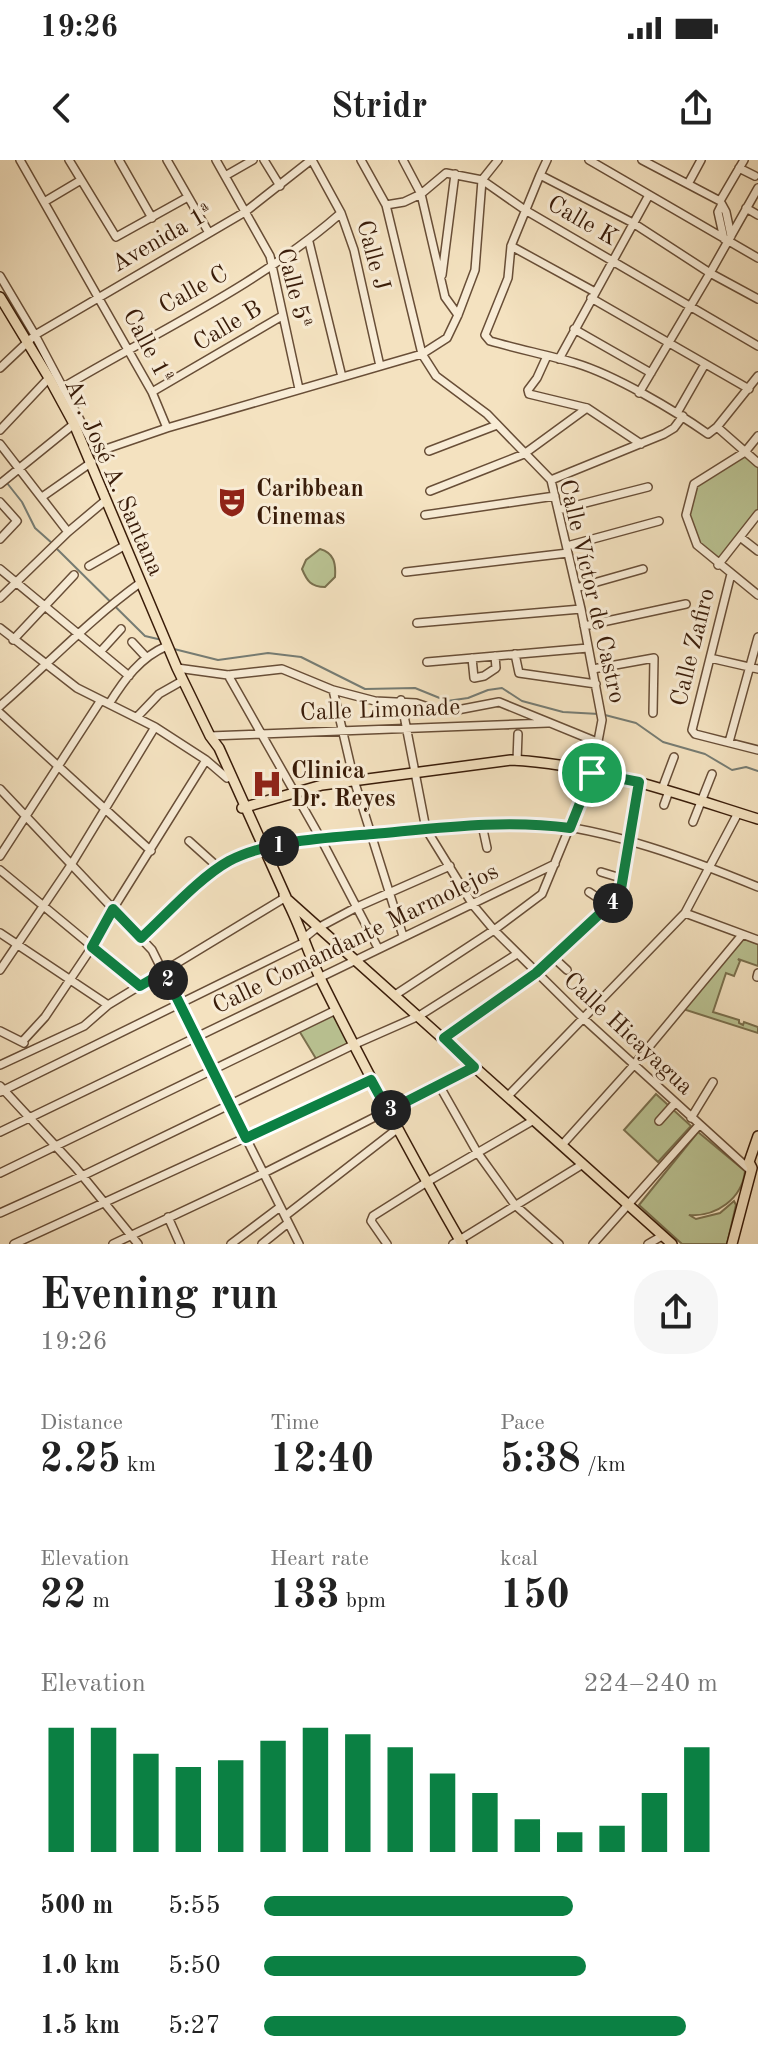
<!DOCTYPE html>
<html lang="en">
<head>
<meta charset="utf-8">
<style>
  body { margin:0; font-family:"Old Standard TT",serif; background:#f6f6f6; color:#222; height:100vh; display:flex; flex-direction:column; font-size:30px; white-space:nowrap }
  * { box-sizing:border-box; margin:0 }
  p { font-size:26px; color:#767676 }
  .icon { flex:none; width:44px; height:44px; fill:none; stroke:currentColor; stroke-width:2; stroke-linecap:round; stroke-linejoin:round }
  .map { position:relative; height:1084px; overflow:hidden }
  .side { display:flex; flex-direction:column; background:#fff; flex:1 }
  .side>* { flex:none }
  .pin { position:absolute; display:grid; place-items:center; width:68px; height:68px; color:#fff; margin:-34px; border:4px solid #fff; border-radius:50%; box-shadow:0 2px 8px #0007 }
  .km { position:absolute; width:40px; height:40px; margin:-20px; border-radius:50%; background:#222; color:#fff; font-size:22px; line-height:40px; text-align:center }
  .round { display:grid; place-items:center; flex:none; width:84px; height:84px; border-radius:32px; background:#f6f6f6 }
  .summary { display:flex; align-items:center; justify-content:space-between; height:136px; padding:0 40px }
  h1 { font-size:44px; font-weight:700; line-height:60px }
  .stats { display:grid; grid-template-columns:repeat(3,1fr); gap:12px; height:136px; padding:8px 40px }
  .stats div { display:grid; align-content:center }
  .stats b { font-size:40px; font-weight:700 }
  .stats small { font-size:22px; font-weight:400 }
  .stats p { font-size:22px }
  .chart { height:224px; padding:16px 40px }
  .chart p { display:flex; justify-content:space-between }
  .chart svg { width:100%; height:144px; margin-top:8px; stroke:#0b8043; stroke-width:6 }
  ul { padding:0 40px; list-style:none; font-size:26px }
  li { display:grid; grid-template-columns:128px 96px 1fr; align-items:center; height:60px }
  li i { height:20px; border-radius:10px; background:#0b8043 }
  .status { display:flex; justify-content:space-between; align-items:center; height:56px; padding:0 40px; background:#fff; direction:ltr }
  .status svg { height:22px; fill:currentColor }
  header { display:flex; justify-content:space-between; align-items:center; height:104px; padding:0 40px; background:#fff; font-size:36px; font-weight:700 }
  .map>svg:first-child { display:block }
  .green { fill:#bac393; stroke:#7a704e; stroke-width:2 }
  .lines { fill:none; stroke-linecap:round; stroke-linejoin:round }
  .stream { stroke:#767c73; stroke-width:2 }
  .minor-casing { stroke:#684e37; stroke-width:10 }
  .major-casing { stroke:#391c09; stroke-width:12 }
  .minor { stroke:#f8ecd6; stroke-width:7 }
  .major { stroke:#f4e2c0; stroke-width:9 }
  .route-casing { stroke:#fff; stroke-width:16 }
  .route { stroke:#0b8043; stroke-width:10 }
  .labels { text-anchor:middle; stroke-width:6; stroke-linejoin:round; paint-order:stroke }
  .street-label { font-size:24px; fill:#391c09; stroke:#f8ecd6 }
  .poi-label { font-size:24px; font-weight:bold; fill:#391c09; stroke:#f8ecd6; text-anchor:start }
</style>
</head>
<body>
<div class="status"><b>19:26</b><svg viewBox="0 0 49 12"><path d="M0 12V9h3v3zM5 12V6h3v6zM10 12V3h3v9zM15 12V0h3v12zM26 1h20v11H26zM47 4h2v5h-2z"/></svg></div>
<header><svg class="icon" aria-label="back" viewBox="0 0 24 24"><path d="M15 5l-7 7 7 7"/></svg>Stridr<svg class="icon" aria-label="share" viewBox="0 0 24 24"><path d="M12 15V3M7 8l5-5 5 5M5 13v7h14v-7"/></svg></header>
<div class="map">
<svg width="758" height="1084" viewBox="0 0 758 1084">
  <rect width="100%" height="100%" fill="#f4e2c0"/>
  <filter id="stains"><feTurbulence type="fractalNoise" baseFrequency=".0025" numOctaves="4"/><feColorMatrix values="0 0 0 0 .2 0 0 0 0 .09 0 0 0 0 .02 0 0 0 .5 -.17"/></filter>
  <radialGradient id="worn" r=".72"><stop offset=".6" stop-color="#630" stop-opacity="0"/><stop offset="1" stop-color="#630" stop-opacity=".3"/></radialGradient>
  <path class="green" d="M745 292 758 303V353L718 405 697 385 686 355 694 324Z
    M320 389C334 393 336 403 335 417L325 427C311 427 307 421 302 409L306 400Z
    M742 777 758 784V806L738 799 740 801 734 816 726 813 713 852 739 860V863L743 865 744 862 758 867V873L683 849Z
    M336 850 353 885 318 902 298 869Z
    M656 934 691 966 658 1002 624 970Z
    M698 972 745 1011C742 1039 716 1057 689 1055L696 1059 720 1053 734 1041 736 1045 727 1084H682L639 1045Z"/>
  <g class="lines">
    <path class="stream" d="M7 323 22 342 35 368 53 384
      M57 389 145 476 162 480
      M174 489 218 500 268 493 301 497 365 529 415 528 447 541 468 538 488 530 502 528 522 541 563 552 599 554
      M605 555 636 563 663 582 705 594 732 610 746 607 758 611"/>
    <g class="minor-casing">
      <path id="minor" d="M20 0 152 232 167 268
        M69 0 116 77 188 37
        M119 0 152 58
        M167 0 209 73
        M216 0 270 96 299 229
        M264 0 280 26
        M312 0 341 53 354 90 380 206
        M361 0 386 45 422 194 436 216 487 254 551 320 581 449 602 560 592 613 542 734 494 770 395 835
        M403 0 421 34 445 137 458 155
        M589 0 758 98
        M642 0 720 41 744 0
        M739 8 755 16
        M540 15 547 0
        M225 16 253 0
        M688 24 701 0
        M758 28 710 113 633 63 540 15 511 86 508 118 485 175 490 181C518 189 547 195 575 203 615 215 674 250 708 274L717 267 758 303
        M720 41 726 52 731 76
        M44 42 81 20
        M386 45 404 42 421 34 446 13 482 20 525 50 758 186
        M721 46 718 52 724 79
        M746 48 758 55
        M309 82 342 217
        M511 86 595 132
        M442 115 455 14
        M0 116 35 175 97 292 167 268 422 194 447 178 458 155 475 110 482 20 498 0
        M591 138 749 229
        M574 169 651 213
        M547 196 537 218 528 230 529 234 587 248 641 284
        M559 199 649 35
        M0 208 35 175 245 52 311 0
        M62 228C156 172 259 125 341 53
        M152 232 282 156
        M639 233 710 113 758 139
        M677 253 705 204
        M717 267 758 216
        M0 270 49 218
        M758 276 745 292 694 324 686 355 697 385 758 435
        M0 284 68 372
        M429 291 497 265
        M551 320 664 274 674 268 683 256
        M0 324 74 264
        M430 331 524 294 587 248
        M42 337 92 302
        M0 342 17 361 0 379
        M558 350 648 327
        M425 355 555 336
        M740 377 758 391
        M567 386 659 361
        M718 405 758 354
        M89 406 124 386
        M0 409 129 516
        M406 412 568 393
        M731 414 692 570 695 574 758 590
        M576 428 643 409
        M0 438 68 372 106 340
        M417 463 581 449
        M584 466 686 444
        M0 468 77 528 155 567 206 600 227 618
        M13 480 74 415
        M132 482 146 497
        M101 491 121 469
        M515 494 519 513 596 524
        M472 498 474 518 484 516 496 508 495 496
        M710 498 758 509
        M427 502 588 488
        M177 508 228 515 282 509 333 530 375 541 416 543 440 551H452L499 542 597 582
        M593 509 654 498 653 553
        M228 515 321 679 378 788
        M333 530 354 620 403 776
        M401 540 426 669 473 745 494 770 584 859 751 1011
        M109 544C124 520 140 497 167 486
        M0 546C47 505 90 459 140 423
        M0 553 151 691
        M137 557 159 534 182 521
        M210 576 548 563
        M729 582 758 477
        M517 601 518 574
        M0 629 152 790 299 1084
        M662 629 674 597
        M664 645 669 631
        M693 662 712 614
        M482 665 487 688
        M189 681 219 708
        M0 696 101 540
        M0 710 140 826
        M601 712 624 719
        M589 732 610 746
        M685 753 758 780
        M0 773 108 845
        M141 778C166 755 200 718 229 702 268 680 321 679 365 675 421 670 480 659 536 663 609 669 690 699 758 727
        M303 779 314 770 357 747 450 706
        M554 798 567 810
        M0 810 71 705 155 567
        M757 817 758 813
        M0 871 24 883
        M444 878 536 813 620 735 639 622
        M22 882 45 857 92 787 113 749 206 600
        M0 905 84 866 108 845 286 737
        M439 925 477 992 515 1045 559 1084
        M0 926 76 1008 138 1084
        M0 932 305 782
        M508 936 685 753 738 653
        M691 958 713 922
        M659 961 675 943
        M0 972 555 704
        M562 985 633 906 742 775
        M0 1013 336 850
        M0 1053 82 1016 353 885 419 856 517 794
        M285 1056 397 969
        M168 1057 180 1084
        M14 1084 371 920
        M113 1084 264 1013 474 907
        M231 1084 280 1047
        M262 1084 288 1063
        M387 1084 371 1061 373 1056 427 1022 534 960
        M453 1084 583 1004
        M593 1084 699 965
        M648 1084 662 1076"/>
    </g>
    <g class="major-casing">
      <path id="major" d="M0 137 49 218 74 264 177 508 210 576 219 588 286 737
        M242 648 322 625 511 600C596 604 678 634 758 659
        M284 735C300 763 308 795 323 824 367 912 413 999 462 1084
        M288 740 672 1084
        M732 1084 752 1008 749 1002 758 976"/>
    </g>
    <use href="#minor" class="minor"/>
    <use href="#major" class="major"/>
  </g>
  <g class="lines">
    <g class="route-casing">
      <path id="route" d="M592 613 639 622 620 735 536 813 444 878 474 907 388 951 371 920 246 978 164 812 140 826 92 787 113 749 141 778C166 755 200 717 229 701 269 680 329 678 373 674 439 668 504 659 570 668Z"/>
    </g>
    <use href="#route" class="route"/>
  </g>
  <defs>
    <g id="theatre-bare" transform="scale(2.4)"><path d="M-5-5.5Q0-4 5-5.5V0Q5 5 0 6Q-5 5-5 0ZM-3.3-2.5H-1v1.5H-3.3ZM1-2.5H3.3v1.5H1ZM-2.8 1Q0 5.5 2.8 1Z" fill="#8f2418" stroke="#f8ecd6" stroke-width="2.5" paint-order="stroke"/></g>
    <g id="hospital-bare" transform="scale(2.4)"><path d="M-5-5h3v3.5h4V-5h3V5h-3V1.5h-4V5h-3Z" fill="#8f2418" stroke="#f8ecd6" stroke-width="2.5" paint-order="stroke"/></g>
  </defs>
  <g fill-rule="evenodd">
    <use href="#theatre-bare" x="232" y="342"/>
    <use href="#hospital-bare" x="267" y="624"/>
  </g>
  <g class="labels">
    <g class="street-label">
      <text transform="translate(583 60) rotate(30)" y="8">Calle K</text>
      <text transform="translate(162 77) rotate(-30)" y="8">Avenida 1ª</text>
      <text transform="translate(374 95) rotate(75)" y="8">Calle J</text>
      <text transform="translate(295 128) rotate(76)" y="8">Calle 5ª</text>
      <text transform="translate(193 129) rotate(-29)" y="8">Calle C</text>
      <text transform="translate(227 165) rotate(-31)" y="8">Calle B</text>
      <text transform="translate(149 186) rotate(62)" y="8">Calle 1ª</text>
      <text transform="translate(115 317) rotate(66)" y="8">Av. José A. Santana</text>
      <text transform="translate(593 431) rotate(77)" y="8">Calle Víctor de Castro</text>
      <text transform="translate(692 487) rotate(-76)" y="8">Calle Zafiro</text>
      <text transform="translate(380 549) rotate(-2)" y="8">Calle Limonade</text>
      <text transform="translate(355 778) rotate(-26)" y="8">Calle Comandante Marmolejos</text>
      <text transform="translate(629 873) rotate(43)" y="8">Calle Hicayagua</text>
    </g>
    <g class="poi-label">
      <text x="256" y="336">Caribbean<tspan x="256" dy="28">Cinemas</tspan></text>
      <text x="291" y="618">Clinica<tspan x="291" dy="28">Dr. Reyes</tspan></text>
    </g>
  </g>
  <rect width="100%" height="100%" filter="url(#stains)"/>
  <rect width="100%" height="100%" fill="url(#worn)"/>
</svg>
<div class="pin" style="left:592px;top:613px;background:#1e9e55"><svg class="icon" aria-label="arrive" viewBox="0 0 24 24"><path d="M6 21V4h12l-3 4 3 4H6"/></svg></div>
<b class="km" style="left:279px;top:686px">1</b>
<b class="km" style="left:168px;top:820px">2</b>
<b class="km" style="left:391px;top:950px">3</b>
<b class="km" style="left:613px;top:743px">4</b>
</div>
<section class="side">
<div class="summary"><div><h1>Evening run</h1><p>19:26</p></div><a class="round"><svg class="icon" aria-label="share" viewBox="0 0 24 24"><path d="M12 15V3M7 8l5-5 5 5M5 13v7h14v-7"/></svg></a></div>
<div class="stats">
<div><p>Distance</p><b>2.25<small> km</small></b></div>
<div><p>Time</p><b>12:40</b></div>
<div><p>Pace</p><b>5:38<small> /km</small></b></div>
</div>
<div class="stats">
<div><p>Elevation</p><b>22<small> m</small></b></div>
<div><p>Heart rate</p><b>133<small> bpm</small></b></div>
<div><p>kcal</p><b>150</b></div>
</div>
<div class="chart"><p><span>Elevation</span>224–240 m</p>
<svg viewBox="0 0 160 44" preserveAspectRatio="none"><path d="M5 44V6M15 44V6M25 44V14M35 44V18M45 44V16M55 44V10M65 44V6M75 44V8M85 44V12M95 44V20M105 44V26M115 44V34M125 44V38M135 44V36M145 44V26M155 44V12"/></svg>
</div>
<ul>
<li><b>500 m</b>5:55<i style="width:68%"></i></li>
<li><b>1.0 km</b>5:50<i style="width:71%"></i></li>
<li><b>1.5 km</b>5:27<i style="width:93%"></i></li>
</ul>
</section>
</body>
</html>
